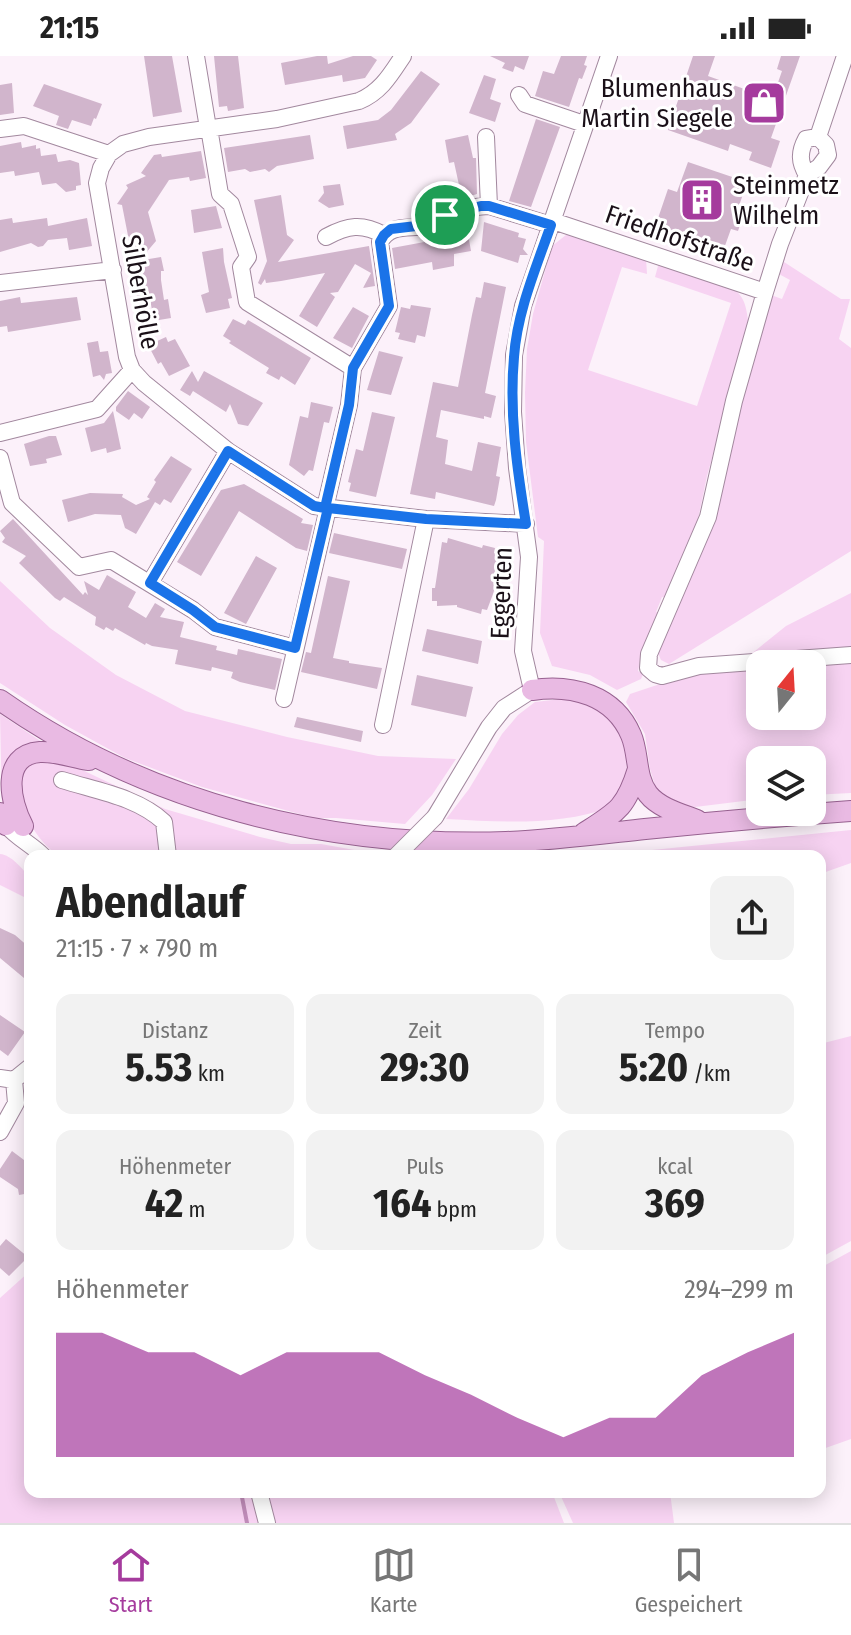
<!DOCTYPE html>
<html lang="de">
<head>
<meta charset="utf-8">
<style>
  body { margin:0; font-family:"Fira Sans Condensed",sans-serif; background:#f2f2f2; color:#222; height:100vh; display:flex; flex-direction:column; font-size:30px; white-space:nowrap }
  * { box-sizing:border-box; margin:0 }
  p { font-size:26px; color:#767676 }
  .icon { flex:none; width:44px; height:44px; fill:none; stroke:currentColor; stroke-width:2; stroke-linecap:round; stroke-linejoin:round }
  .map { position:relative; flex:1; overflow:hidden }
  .side { position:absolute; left:24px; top:794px; width:802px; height:648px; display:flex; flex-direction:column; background:#fff; border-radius:16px; box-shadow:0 4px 20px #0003 }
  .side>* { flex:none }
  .needle { width:52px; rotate:18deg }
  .fabs { position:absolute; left:746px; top:594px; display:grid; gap:16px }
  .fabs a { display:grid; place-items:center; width:80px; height:80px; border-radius:16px; background:#fff; box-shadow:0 4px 20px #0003; font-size:40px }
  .pin { position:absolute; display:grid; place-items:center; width:68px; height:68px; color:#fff; margin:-34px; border:4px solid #fff; border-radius:50%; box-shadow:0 2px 8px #0007 }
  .round { display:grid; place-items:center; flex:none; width:84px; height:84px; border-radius:16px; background:#f2f2f2 }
  .overview { display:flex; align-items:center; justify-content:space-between; height:136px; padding:0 32px }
  h1 { font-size:44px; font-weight:700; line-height:60px }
  .metrics { display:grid; grid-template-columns:repeat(3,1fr); gap:12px; height:136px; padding:8px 32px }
  .metrics div { display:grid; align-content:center; border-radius:16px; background:#f2f2f2; text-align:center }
  .metrics b { font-size:40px; font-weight:700 }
  .metrics small { font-size:22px; font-weight:400 }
  .metrics p { font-size:22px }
  .chart { height:224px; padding:16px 32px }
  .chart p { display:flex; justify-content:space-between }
  .chart svg { width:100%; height:144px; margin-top:8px; fill:#a53b9d; opacity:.7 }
  .status { display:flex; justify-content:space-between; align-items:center; height:56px; padding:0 40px; background:#fff; direction:ltr }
  .status svg { height:22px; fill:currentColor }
  .menu { display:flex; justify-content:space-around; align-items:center; height:112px; border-top:2px solid #e0e0e0; background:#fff; font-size:22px; color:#767676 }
  .menu a { display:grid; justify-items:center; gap:4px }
  .menu .current { color:#a53b9d }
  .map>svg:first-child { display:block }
  .green { fill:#f7d3f2 }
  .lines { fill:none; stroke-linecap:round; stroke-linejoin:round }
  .stream { stroke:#c08cb9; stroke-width:4 }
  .building { fill:#d1b5cc }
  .minor-casing { stroke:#a2889e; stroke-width:18 }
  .major-casing { stroke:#976190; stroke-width:22 }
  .minor { stroke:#fff; stroke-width:16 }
  .major { stroke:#e9bae3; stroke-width:20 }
  .minor-bridge-casing { stroke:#a2889e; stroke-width:18; stroke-linecap:butt }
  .minor-bridge { stroke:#fff; stroke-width:16 }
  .route-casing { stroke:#fff; stroke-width:16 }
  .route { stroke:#1a73e8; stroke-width:10 }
  .labels { text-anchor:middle; stroke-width:6; stroke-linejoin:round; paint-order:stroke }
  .poi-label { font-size:26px; fill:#1a1018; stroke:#fff; text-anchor:end }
  .street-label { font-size:26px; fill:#1a1018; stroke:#fff }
</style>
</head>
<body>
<div class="status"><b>21:15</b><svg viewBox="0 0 49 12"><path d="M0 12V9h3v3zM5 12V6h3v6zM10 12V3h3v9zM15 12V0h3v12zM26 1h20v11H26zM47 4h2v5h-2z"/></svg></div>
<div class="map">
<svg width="851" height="1467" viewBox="0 0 851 1467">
  <rect width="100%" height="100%" fill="#fcf1fa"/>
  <path class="green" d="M566 179H580L646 202 647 218 622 211 588 314 697 350 731 247 655 221 658 210 667 208 735 234C747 244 746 255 749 268L707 420 695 478 668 542 662 541 656 556 661 558 643 591 638 615 643 618 641 623 617 634 590 619 552 610 540 577 544 485 538 481 526 386 525 337 527 293 533 258 552 190Z
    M781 202 785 203 784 206 841 243H850L839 283 851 292V495L669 608 661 604 657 595 771 239 782 243 790 224 777 217Z
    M0 525 50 572 116 619 185 655 287 681 378 700 456 703 432 739 405 768 336 762H314L202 731 125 702 65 669 0 627Z
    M851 537V737L812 739V704H760V743L695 751 676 749 656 733 650 713 645 678 626 646 630 638 684 620 760 609V660H812V608L745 603 786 570Z
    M561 643C570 644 579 644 587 647 618 659 632 697 625 728 623 737 617 744 612 751 559 770 502 766 446 763L469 733 502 678 518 659 535 646Z
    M0 658 48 690 28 692 10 754 2 749Z
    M45 703 78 712 165 753 260 781 291 788H321L377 798 374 800H58C33 780 27 762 16 734L27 707Z
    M851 774V807L820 818V800H592Z
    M0 798C12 799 22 813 30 821V844L0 829Z
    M851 980V1185L820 1202V988Z
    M851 1195V1383L820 1394V1212Z
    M30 1215V1436H552L564 1467H0V1242Z
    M559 1436H670L674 1467H573Z"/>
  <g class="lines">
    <path class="stream" d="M241 1436 247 1467"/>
  </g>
  <path class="building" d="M144 0H172L182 56 153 61Z
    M214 0H238L244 52 228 55 227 50 219 51Z
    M317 0H327L328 8 353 0H371L377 4 365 22 343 26 342 19 285 29 281 7Z
    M490 0H529L524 14 515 10 513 16 502 12 505 7Z
    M561 0H587L584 9 587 10 582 23 579 22 569 51 535 40 543 15 554 18Z
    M693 0H715L708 20 767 41 769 36 774 38 782 15 777 13 781 0H800L771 82 780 85 771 112 749 104 752 96 730 88 728 95 668 74Z
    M421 15 440 28 411 67 395 78 397 84 347 93 343 70 378 64 391 54Z
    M484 19 496 23 490 43 501 47 495 66 469 57Z
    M12 27 14 57 0 59V29Z
    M44 28 102 48 96 63 94 62 91 70 72 64 68 73 56 69 59 60 33 50Z
    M536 63 560 71 531 151 509 145Z
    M310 79 314 103 277 110 269 116 265 113 250 116 245 113 228 116 224 92Z
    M468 79 473 102H476L477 138 444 148 441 132 459 129 454 106 449 107 445 84Z
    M21 86 22 92 36 89V93L40 92 41 100 56 98 58 106 70 104 79 107 81 129 76 130V134L66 136 56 127 42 129 39 116 15 120 14 115 0 117V90Z
    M201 95 206 122 190 125 189 121 169 124 148 156 156 185 145 198 130 190 122 149 117 148 128 132 126 129 146 120 141 117 154 99 161 98 162 101Z
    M688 106 747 126 738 153 742 154 741 158 743 160 738 175 731 173 722 198 654 174 668 133 677 136Z
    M340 128 344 149 329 152 318 145 324 137 323 130Z
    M281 139 287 179 294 184 278 206 369 190 375 230 363 232 371 217 355 208 338 236 330 237 335 241 317 271 299 260 325 217 281 225 266 227 265 223 261 229 258 227 267 205 254 144Z
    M216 150 222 172 194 177 191 154Z
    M12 162 13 167 47 162 48 170 87 162 92 190 69 194 67 182 48 184 43 190 38 191 31 187 0 196V164Z
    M484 166 519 177 518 181 526 183 523 193 528 199H520L518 207 481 195Z
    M466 167 471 195 454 198V210L433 214 432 206 395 213 392 192 446 182 449 178 455 176 454 169Z
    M223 192 224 206 232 242 228 243 230 252 206 257 201 239 209 236 202 196Z
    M161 201 164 215H161V224L164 244 168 243 171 262 159 264 149 258 152 254 149 238 137 241 131 206Z
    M484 226 506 231 485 337 496 340 491 362 484 360V363L441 354 436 381 448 384 445 408 472 415 478 386 501 391 496 420 500 421 496 444 494 450 436 436 435 443 410 438 433 326 458 331 472 259 476 241 481 242Z
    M20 241 21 247 77 241 81 264 8 276 7 270 0 271V245Z
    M411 249 431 252 425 281 417 279 415 287 398 283 400 277 395 276 401 251 410 253Z
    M353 251 369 260 352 292 333 282Z
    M233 263 245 269 248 264 311 302 295 329 281 320 279 324 266 317 269 312 229 287 231 285 223 280Z
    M144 281 155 286 166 281 168 286 175 283 190 310 169 320 161 306 158 308Z
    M98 285 100 296 108 295 112 317 106 318 104 324 100 319 93 321 87 287Z
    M379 295 403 301 391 339 367 334Z
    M192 315 198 326 204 315 263 347 248 370 238 368 230 348 226 356 193 335 190 340 180 334Z
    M128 335 150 351 142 363 134 357 129 364 116 355V351Z
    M311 346 333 351 329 367 324 366 313 415 309 414 304 420 289 409 300 360 308 362Z
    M113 355 121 393 107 397 106 392 91 396 85 372 104 367Z
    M372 356 395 361 376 441 349 435 351 427 348 426 356 393 363 395Z
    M49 380H56L62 399 46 403 47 407 30 410 24 388Z
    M171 400 192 413 171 447 164 443 160 449 155 446 136 478 125 472 121 459 95 458 68 466 62 444 90 437 123 438 122 441 136 449 150 443 147 441 156 426 154 424Z
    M244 428 303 463 301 467 313 469 307 495 296 492 239 455 201 520 177 506 221 434Z
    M13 463 83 539 85 536 88 539 84 525 99 534 107 519 136 536 128 551 146 562 155 547 165 553 160 561 184 566 180 581 217 590 216 594 237 599 238 593 282 603 275 634 240 626 231 622 233 616 212 611 211 615 175 608 178 594 152 590 146 587 145 589 115 572 113 575 106 571 104 574 95 569 96 561 64 541 60 545 55 542 19 507 26 500 2 486 5 482 0 475Z
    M334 477 407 493 402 513 329 497Z
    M448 482 482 492 483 489 495 492 494 497 499 498 496 511 499 512 493 524 497 525 493 538 487 554 482 553 481 558 457 551V549L437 550V545H432V532H435L442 486 447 487Z
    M256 500 277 512 246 568 224 557Z
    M328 520 350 525 333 602 349 605V607L382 612 377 633 301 616 306 596 311 597Z
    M427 573 482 585 478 608 422 595Z
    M417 619 473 631 466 661 411 649Z
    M297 661 363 675 361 686 294 671Z
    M0 872 15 879 30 892V927L0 902Z
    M0 959 25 976 8 1000 0 994Z
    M12 1095 28 1107 25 1112 30 1116V1137L19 1139 18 1133 0 1121V1113Z
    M6 1183 28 1201 9 1220 0 1212V1190Z"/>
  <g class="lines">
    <g class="minor-casing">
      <path id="minor" d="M196 0 208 72
        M403 0C391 18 381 36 359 45L277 63 149 81 123 88 109 98 101 112 97 127 127 301 132 314 144 327 228 395 314 450 426 463 526 468
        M519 39 525 48 584 68
        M209 72 220 138 231 148 248 201 241 211 247 246 353 312
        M0 73 24 70 109 98
        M486 81 489 150
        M818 81 845 0
        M807 119C799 106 799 96 806 83L818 81
        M553 165 765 236 780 188 807 119 819 111 828 99 826 89 818 81
        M326 181C348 169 362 167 384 179
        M0 227 113 214
        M765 236 734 345 708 461 649 598 648 612 655 618 662 620 699 610 851 599
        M0 377 97 353 132 314
        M0 402 12 447 79 511 111 504 193 554 215 571 295 592
        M325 452 349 349 353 312 389 250 380 186C391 165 414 175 433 168 437 166 440 162 444 160 456 154 475 150 489 150L551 169
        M150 527 228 395
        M284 643 328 452
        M383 669 426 463
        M62 724C97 735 137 741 164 766L168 800
        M435 761 489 671 504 652 532 634 523 595 529 501 517 412 513 356 514 299 523 250 609 0
        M6 769C17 782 31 788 43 800
        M0 1022 14 1024 30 1011
        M0 1076 16 1047 14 1024
        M259 1436 267 1467"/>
    </g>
    <g class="major-casing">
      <path id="major" d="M532 634C572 628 614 639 631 679 639 697 635 721 648 738 659 752 681 758 697 764
        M0 644C147 747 327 792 506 786 552 784 599 778 645 773 714 766 782 760 851 755
        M0 757 6 769
        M23 770C10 746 0 699 40 696 56 695 74 702 89 704
        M584 777C617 756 626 752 638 713"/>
    </g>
    <use href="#minor" class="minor"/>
    <use href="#major" class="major"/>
    <g class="minor-bridge-casing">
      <path id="minor-bridge" d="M396 800 435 761"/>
    </g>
    <use href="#minor-bridge" class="minor-bridge"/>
  </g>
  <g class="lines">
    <g class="route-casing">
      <path id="route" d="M481 150H489L551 169C536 212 517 256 514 301 509 357 517 413 526 468L426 463 328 452 295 592 215 571 193 554 150 527 228 395 314 450 325 452 349 349 353 312 389 250 380 186 384 179 391 173 433 168 445 159Z"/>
    </g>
    <use href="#route" class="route"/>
  </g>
  <defs>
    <g id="shop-square" transform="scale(2.3)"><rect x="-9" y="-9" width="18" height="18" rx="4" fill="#a53b9d" stroke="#fff"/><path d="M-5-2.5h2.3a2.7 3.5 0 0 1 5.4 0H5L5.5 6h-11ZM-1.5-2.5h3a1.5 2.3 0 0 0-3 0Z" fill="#fff"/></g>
    <g id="building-square" transform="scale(2.3)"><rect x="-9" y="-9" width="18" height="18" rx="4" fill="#a53b9d" stroke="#fff"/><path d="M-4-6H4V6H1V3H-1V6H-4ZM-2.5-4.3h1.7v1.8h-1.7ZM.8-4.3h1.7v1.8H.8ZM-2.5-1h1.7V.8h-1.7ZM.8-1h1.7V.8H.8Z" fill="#fff"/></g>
  </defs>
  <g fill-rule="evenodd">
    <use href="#shop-square" x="764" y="47"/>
    <use href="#building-square" x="702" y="144"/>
  </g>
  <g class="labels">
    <g class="poi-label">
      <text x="733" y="41">Blumenhaus<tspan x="733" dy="30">Martin Siegele</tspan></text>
      <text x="733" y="138" text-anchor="start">Steinmetz<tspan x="733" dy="30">Wilhelm</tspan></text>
    </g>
    <g class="street-label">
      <text transform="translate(680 182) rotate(19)" y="9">Friedhofstraße</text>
      <text transform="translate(141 236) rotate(80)" y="9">Silberhölle</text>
      <text transform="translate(501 537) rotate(-88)" y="9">Eggerten</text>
    </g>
  </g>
</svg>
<div class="fabs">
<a><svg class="needle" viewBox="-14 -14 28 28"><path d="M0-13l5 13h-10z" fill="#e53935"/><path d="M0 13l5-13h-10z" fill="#767676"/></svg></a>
<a><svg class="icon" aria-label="layers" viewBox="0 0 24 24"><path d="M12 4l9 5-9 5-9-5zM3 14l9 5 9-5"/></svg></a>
</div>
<div class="pin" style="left:445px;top:159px;background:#1e9e55"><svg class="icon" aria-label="arrive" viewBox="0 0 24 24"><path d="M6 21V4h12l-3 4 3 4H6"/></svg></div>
<section class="side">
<div class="overview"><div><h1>Abendlauf</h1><p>21:15 · 7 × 790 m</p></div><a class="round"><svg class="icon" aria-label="share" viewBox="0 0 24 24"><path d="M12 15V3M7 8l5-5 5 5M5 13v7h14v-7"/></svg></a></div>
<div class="metrics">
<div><p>Distanz</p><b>5.53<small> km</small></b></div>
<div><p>Zeit</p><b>29:30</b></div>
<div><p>Tempo</p><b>5:20<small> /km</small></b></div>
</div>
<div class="metrics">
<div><p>Höhenmeter</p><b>42<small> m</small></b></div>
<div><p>Puls</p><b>164<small> bpm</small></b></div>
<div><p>kcal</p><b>369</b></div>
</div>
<div class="chart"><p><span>Höhenmeter</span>294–299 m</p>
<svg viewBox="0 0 160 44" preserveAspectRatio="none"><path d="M0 44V6L10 6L20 12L30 12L40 19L50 12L60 12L70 12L80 19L90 25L100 32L110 38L120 32L130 32L140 19L150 12L160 6V44z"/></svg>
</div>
</section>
</div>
<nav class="menu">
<a class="current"><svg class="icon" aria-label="home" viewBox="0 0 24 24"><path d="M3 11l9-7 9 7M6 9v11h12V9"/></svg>Start</a>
<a><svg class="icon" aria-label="map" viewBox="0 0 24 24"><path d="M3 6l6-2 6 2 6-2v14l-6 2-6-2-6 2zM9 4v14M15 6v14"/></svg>Karte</a>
<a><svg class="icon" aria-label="saved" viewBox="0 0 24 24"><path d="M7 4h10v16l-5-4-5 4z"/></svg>Gespeichert</a>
</nav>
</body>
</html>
